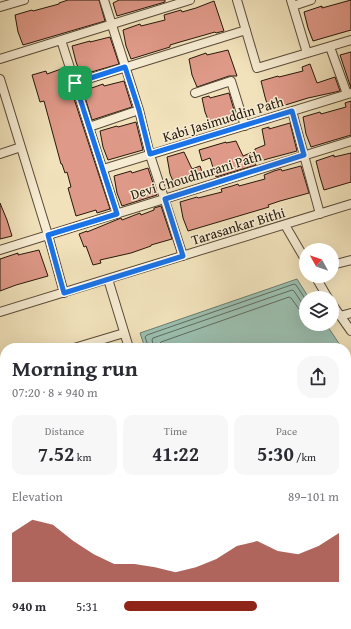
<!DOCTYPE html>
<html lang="en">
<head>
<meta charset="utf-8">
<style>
  body { margin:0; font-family:"Gentium Book Plus",serif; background:#f7f7f7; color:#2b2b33; height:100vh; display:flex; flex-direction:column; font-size:15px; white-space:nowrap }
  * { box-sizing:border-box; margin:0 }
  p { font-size:13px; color:#7c7c81 }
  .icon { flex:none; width:22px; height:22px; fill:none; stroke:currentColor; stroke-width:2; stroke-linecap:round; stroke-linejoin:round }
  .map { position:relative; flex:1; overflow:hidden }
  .details { position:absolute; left:0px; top:343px; width:351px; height:286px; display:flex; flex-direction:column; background:#fff; border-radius:16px 16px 0 0; box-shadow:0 4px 16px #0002 }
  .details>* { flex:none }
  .needle { width:26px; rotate:310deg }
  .buttons { position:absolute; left:299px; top:243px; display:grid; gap:8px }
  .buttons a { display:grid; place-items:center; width:40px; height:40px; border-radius:50%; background:#fff; box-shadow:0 4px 16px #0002; font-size:20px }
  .pin { position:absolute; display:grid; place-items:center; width:34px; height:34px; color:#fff; margin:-17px; border-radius:8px; box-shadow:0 2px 6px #0006 }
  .round { display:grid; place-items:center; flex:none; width:42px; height:42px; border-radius:16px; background:#f7f7f7 }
  .summary { display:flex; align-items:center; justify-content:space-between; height:68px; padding:0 12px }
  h1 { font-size:22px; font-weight:700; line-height:30px }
  .metrics { display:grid; grid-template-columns:repeat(3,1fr); gap:6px; height:68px; padding:4px 12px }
  .metrics div { display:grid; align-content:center; border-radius:10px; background:#f7f7f7; text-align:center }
  .metrics b { font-size:20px; font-weight:700 }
  .metrics small { font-size:11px; font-weight:400 }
  .metrics p { font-size:11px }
  .chart { height:112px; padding:8px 12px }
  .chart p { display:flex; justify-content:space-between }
  .chart svg { width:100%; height:72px; margin-top:4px; fill:#8f2418; opacity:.7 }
  ul { padding:0 12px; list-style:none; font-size:13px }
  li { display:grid; grid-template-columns:64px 48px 1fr; align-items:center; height:30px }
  li i { height:10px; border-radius:5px; background:#8f2418 }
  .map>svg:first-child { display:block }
  .water { fill:#9bbeae; stroke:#6c7c6d }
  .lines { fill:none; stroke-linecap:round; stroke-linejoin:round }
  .shore { stroke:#606b5c; stroke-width:1 }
  .building { fill:#df9988; stroke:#26180b }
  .minor-casing { stroke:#594a37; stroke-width:10 }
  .minor { stroke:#f6ecd3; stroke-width:8 }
  .route-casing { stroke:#fff; stroke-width:8 }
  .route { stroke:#1a73e8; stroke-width:5 }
  .labels { text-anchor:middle; stroke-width:3; stroke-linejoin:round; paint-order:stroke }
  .street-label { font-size:14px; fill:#26180b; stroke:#f6ecd3 }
</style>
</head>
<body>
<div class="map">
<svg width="351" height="629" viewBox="0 0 351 629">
  <rect width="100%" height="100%" fill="#f1e2bb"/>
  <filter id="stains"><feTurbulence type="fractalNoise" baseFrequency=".005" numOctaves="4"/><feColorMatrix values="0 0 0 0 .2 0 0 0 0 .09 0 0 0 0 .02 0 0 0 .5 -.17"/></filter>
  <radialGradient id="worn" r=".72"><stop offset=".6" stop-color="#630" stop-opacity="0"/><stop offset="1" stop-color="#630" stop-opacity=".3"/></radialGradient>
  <path class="water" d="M297 279 309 298H306V324H326L342 348H145L140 333Z
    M346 354 351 362V435L346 438Z"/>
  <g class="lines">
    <path class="shore" d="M149 348 145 337 147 335 294 284 296 285 306 300
      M154 348 152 340 153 338 292 290 294 291 302 303 306 306
      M160 348V343L161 342 289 297 291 298 299 309 306 313"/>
  </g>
  <path class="building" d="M68 0H99L105 21 23 45 18 32 15 15 32 10 33 11 59 4V3Z
    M119 0H165V2L117 16 113 3Z
    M351 0V30L313 41 308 28 304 12 322 6V8Z
    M214 1 224 31 216 33 215 32 180 42 170 45V47L131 59 126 46 123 30 140 24 141 26 165 20 164 15 181 10 182 12 196 8Z
    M110 37 119 64 81 75 76 62 72 46 90 41V42Z
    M228 50 237 76H229L197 87 192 75 189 59 206 53 207 55Z
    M351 52V88L340 55Z
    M310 64 317 83 335 77 340 91 308 98 269 110 265 97 261 81 278 76 279 77 303 71 302 67Z
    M64 68 110 209 97 213 96 210 76 216 68 188 71 187 67 172 65 173 62 164H61L44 101 40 102 32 75 46 71 47 74Z
    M124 81 132 107 92 120 85 97 87 96 86 90 103 84 104 86Z
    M229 93 237 120 211 127 205 112 202 98 209 96 210 98Z
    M351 101V135L311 147 306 134 303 117 320 112 321 114 346 107 345 103Z
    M136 122 143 150 108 160 103 147 100 131 117 126 118 127Z
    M290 123 297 151 267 159 255 163 256 165 216 177 210 158 202 161 199 150 226 142V143L236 141 243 156 255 151V149L265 145 262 129 269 127V129Z
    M184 152 192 169 200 166 204 178 175 186 170 174 167 157Z
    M351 153V182L324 190 320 177 316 161 334 155V157Z
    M301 166 309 193 280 201 268 205 269 207 188 231 183 218 180 202 197 197 198 198 222 192 221 189 232 186 238 184 239 186 265 179 264 175 274 171 281 169 282 171Z
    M148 168 157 195 122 206 117 193 114 176 131 171 132 173Z
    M0 203 7 220 12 236 0 239Z
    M161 206 172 239 151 245V246L131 253 100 260 101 263 93 265 86 246 84 247 79 234 87 231V232L121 218 122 220 140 213 141 215 154 210V208Z
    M39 250 48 276 16 285 0 291V259L18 253V255Z
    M346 544 351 548V579L346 581Z
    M351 595V618L346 614V601Z
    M259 624H277L273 629H255Z"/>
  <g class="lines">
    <g class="minor-casing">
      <path id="minor" d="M104 0 139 110 150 155 183 256
        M237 0 257 68 351 40
        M291 0 307 53
        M293 6 311 0
        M0 7 24 0
        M61 40 117 214
        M330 47 347 94
        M0 59 190 0
        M0 79 48 235 64 293
        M75 83 246 30
        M195 93 231 81 245 126
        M292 111 320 214
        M89 127 139 110
        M0 154 21 147
        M103 169 351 93
        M285 225 306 261
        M0 250 351 141
        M332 265 351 260
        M315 276 328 298
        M108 279 129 348
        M332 304 351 331
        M0 312 351 204
        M340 316 351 313
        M74 348 124 333
        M0 377 5 393
        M0 462 5 460
        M346 485 351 483
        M346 492 351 491
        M346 534 351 538
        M346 590 351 584
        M0 598 5 614
        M8 624 10 629
        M78 624 80 629
        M157 624 163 629
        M315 624 320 629
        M205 629 209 624
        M214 629 218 624
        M284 629 288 624"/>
    </g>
    <use href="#minor" class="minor"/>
  </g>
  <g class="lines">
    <g class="route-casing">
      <path id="route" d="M125 67 139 110 150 154 292 111 304 155 165 199 183 256 64 293 48 235 117 214 75 83Z"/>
    </g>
    <use href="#route" class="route"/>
  </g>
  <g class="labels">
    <g class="street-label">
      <text transform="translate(223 119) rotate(-17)" y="5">Kabi Jasimuddin Path</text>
      <text transform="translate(196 175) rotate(-17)" y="5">Devi Choudhurani Path</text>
      <text transform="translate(238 226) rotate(-17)" y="5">Tarasankar Bithi</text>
    </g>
  </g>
  <rect width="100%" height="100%" filter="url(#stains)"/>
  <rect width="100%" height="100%" fill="url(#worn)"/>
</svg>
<div class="buttons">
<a><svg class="needle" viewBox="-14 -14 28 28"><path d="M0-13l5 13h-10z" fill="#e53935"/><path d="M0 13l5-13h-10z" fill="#7c7c81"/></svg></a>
<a><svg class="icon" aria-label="layers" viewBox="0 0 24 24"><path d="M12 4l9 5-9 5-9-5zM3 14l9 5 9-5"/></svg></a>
</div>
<div class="pin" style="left:75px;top:83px;background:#1e9e55"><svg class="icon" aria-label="arrive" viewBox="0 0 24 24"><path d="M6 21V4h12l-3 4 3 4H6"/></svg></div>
<section class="details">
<div class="summary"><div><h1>Morning run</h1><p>07:20 · 8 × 940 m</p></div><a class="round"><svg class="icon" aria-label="share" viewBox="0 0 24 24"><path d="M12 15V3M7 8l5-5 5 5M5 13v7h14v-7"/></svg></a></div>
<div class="metrics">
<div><p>Distance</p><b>7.52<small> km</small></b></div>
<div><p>Time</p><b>41:22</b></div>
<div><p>Pace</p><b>5:30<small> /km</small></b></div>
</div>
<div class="chart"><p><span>Elevation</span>89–101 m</p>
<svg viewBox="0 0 160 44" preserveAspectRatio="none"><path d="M0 44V14L10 6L20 9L30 19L40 27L50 33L60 33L70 35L80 38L90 35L100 30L110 22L120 19L130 25L140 27L150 22L160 14V44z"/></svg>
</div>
<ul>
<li><b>940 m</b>5:31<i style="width:62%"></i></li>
</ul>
</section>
</div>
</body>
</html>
